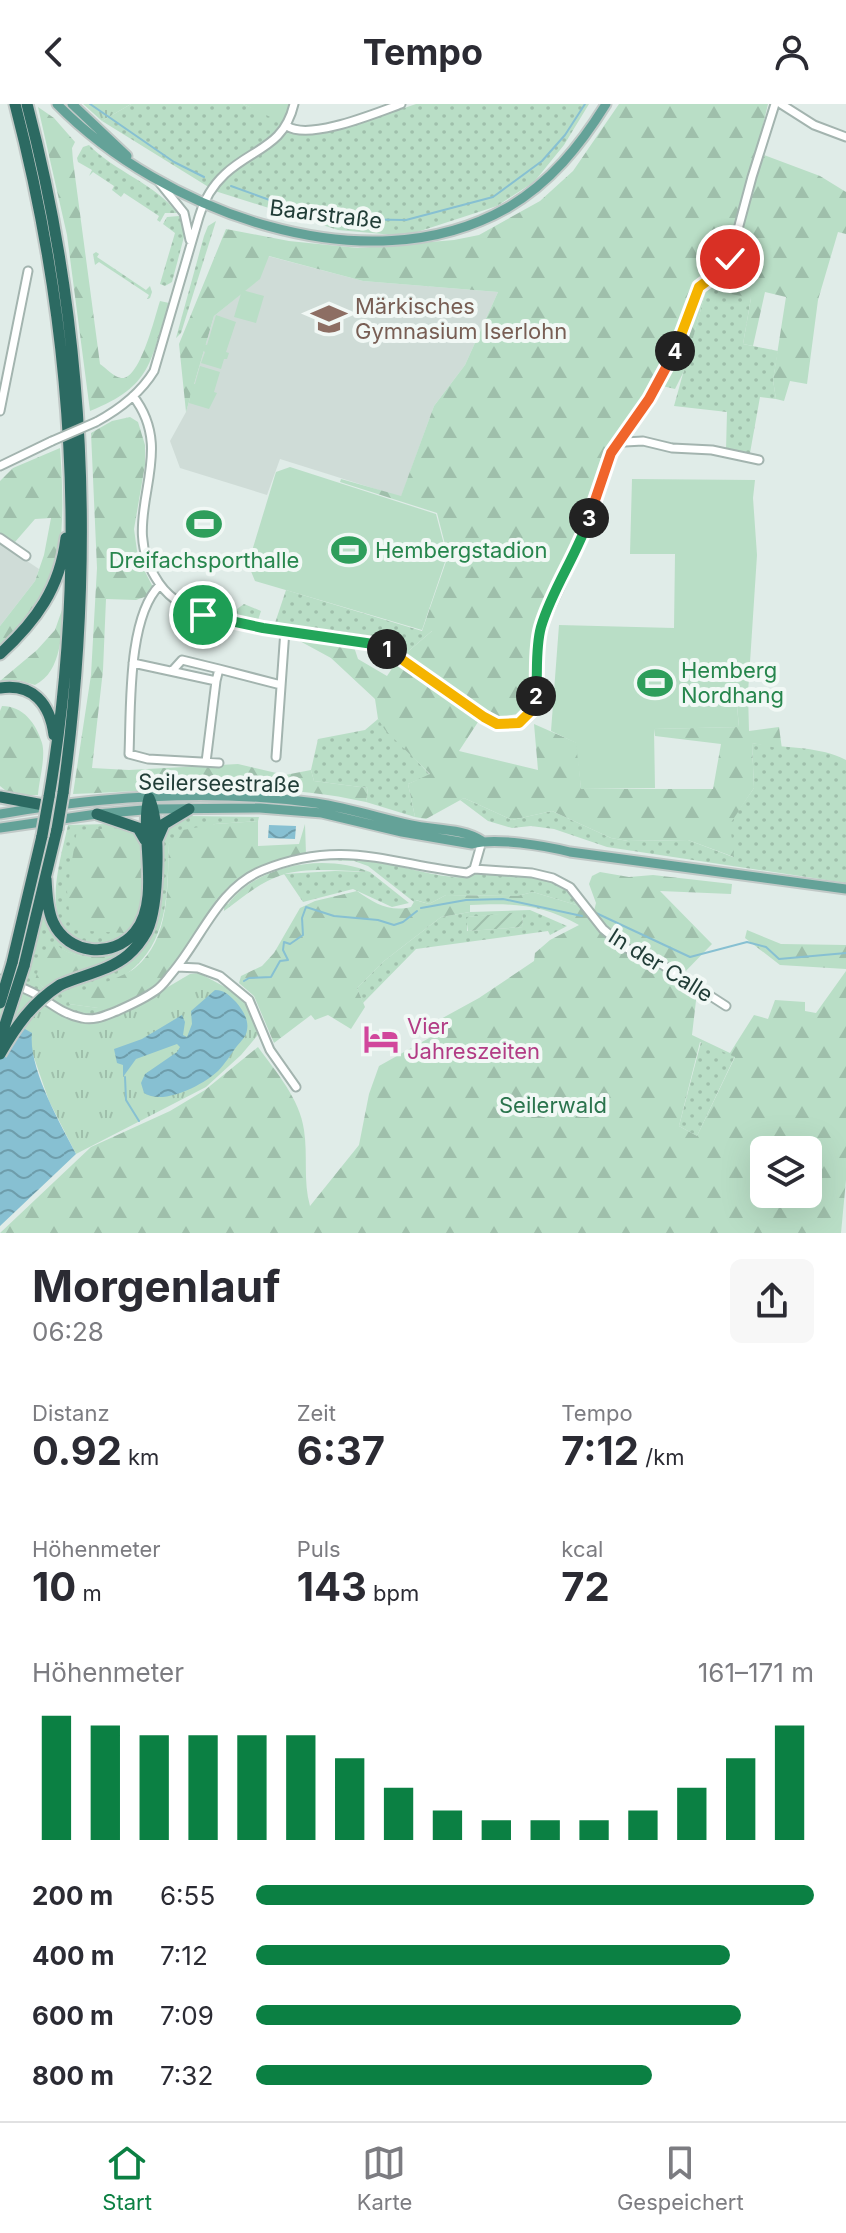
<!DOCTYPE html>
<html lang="de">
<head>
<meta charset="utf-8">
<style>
  body { margin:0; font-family:Inter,sans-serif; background:#f7f7f7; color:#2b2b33; height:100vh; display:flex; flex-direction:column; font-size:30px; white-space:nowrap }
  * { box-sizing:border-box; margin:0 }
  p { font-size:26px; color:#7c7c81 }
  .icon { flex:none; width:44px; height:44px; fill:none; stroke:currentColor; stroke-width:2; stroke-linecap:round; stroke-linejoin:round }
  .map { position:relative; height:1129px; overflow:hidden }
  .drawer { display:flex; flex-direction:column; background:#fff; flex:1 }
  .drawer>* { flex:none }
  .tools { position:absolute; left:750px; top:1032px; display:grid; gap:16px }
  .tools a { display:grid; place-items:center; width:72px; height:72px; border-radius:12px; background:#fff; box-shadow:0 8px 32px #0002; font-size:40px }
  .pin { position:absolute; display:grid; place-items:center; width:68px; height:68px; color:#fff; margin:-34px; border:4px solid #fff; border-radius:50%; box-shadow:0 2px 8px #0007 }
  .km { position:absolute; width:40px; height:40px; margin:-20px; border-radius:50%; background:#222; color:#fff; font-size:22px; line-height:40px; text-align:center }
  .round { display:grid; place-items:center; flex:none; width:84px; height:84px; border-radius:12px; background:#f7f7f7 }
  .head { display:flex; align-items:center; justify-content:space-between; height:136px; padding:0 32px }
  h1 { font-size:44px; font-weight:700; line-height:60px }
  .metrics { display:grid; grid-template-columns:repeat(3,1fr); gap:12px; height:136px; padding:8px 32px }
  .metrics div { display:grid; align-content:center }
  .metrics b { font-size:40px; font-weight:700 }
  .metrics small { font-size:22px; font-weight:400 }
  .metrics p { font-size:22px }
  .chart { height:224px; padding:16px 32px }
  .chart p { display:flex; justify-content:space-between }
  .chart svg { width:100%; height:144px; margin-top:8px; stroke:#0b8043; stroke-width:6 }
  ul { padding:0 32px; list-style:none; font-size:26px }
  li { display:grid; grid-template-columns:128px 96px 1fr; align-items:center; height:60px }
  li i { height:20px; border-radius:10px; background:#0b8043 }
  header { display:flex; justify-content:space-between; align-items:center; height:104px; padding:0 32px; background:#fff; font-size:36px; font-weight:700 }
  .menu { display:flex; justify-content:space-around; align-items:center; height:112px; border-top:2px solid #e1e1e2; background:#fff; font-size:22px; color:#7c7c81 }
  .menu a { display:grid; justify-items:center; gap:4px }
  .menu .active { color:#0b8043 }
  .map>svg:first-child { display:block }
  .built { fill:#cfdcd7 }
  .grass { fill:url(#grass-dots); fill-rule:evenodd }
  .forest { fill:url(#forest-firs); fill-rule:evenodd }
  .park { fill:url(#park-tufts) }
  .garden { fill:url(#garden-furrows) }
  .pitch { fill:#b9dec6 }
  .water { fill:url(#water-waves) }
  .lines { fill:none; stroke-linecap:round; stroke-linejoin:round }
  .stream { stroke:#87c0d2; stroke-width:2 }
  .minor-casing { stroke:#a3b4af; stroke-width:11 }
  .major-casing { stroke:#c1c9c7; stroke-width:13 }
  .highway-casing { stroke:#c1c9c7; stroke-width:15 }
  .minor { stroke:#fff; stroke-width:7 }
  .major { stroke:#64a298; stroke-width:9 }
  .highway { stroke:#2c6a62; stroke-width:11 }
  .minor-bridge-casing { stroke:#a3b4af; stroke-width:11; stroke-linecap:butt }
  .highway-bridge-casing { stroke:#c1c9c7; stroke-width:15; stroke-linecap:butt }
  .minor-bridge { stroke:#fff; stroke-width:7 }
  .highway-bridge { stroke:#2c6a62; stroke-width:11 }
  .split-1-casing { stroke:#fff; stroke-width:16 }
  .split-2-casing { stroke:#fff; stroke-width:16 }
  .split-3-casing { stroke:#fff; stroke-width:16 }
  .split-4-casing { stroke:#fff; stroke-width:16 }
  .split-5-casing { stroke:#fff; stroke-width:16 }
  .split-1 { stroke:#22a559; stroke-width:10 }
  .split-2 { stroke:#f5b400; stroke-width:10 }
  .split-3 { stroke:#22a559; stroke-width:10 }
  .split-4 { stroke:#f0652b; stroke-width:10 }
  .split-5 { stroke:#f5b400; stroke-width:10 }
  .labels { text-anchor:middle; stroke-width:8; stroke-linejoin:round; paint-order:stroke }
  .street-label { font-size:22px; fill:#213d37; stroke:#f1f8f5 }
  .education-label { font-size:22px; fill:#785e54; stroke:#f1f8f5; text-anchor:start }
  .leisure-label { font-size:22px; fill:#27864d; stroke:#f1f8f5; text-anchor:start }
  .hotel-label { font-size:22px; fill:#b23c85; stroke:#f1f8f5; text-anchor:start }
  .park-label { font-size:22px; fill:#2a744d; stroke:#f1f8f5 }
</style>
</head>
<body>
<header><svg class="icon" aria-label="back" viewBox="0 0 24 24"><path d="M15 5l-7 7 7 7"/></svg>Tempo<svg class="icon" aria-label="person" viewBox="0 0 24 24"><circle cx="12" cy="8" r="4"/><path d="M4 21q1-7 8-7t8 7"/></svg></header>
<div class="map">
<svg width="846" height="1129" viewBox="0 0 846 1129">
  <defs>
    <pattern id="grass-dots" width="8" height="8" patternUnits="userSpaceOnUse" patternTransform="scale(2)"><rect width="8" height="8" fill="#b9dec6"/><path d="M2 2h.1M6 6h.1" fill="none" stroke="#9fbfab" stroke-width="1.8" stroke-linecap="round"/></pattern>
    <pattern id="forest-firs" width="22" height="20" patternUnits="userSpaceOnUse" patternTransform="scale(2)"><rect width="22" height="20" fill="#b9dec6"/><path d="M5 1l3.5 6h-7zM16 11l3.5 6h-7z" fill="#9fbfab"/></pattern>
    <pattern id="park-tufts" width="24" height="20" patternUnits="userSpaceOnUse" patternTransform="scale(2)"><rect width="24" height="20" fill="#b9dec6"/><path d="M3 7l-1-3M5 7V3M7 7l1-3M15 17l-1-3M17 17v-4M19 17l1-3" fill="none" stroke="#9fbfab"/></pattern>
    <pattern id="garden-furrows" width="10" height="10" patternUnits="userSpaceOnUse" patternTransform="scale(2)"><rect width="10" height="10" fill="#b9dec6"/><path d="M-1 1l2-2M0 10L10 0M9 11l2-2" fill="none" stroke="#9fbfab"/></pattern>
    <pattern id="water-waves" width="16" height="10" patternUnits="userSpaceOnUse" patternTransform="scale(2)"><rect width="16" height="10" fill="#87c0d2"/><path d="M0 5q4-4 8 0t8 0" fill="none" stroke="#6e9dab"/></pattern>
  </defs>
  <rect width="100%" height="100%" fill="#e0ece8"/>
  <path class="built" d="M268 152 363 177 498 188 465 261 434 302 401 393 280 355 267 391 180 364 170 337 186 308 214 212 259 175Z
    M0 439 39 465 35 477 0 522Z"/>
  <path class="grass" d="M131 0H243L304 26 354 21 416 0H589L564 41 534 78 497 102 405 132 338 126 215 87 102 17Z
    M89 41C114 67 157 81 177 109H165L160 118 157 116 159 112 124 89 121 93 112 86 114 82 93 68 89 72 92 66 78 58 77 54 83 43Z
    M179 112 185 129 172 178 165 182 160 180 175 129 163 120 167 113Z
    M216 117 181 229 176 234 204 132 208 122Z
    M96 148 99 150 97 153 146 186 150 182 152 188 150 194 147 195 149 191 99 158 95 161 93 150Z
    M720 173 751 194 743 240 778 247 773 276 776 295 760 293 750 349 726 346 727 308 674 302 707 183Z
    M286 486 422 527 433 526 404 551 378 536 275 519Z
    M244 500 261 507 258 516 241 513 237 510V505Z
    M378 615 430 671 408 680 415 713 366 698 368 684 314 677 311 666 318 635 365 626Z
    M752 639C784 645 816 641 846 656V779L607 743 554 725 531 722 512 724 488 717 460 696 464 694 512 716 552 707 611 734 628 737 688 736 733 753 729 720 754 684Z
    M190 712 259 713 258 717 215 720 169 740C167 783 170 831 135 863 120 877 88 890 69 900L99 904 104 910C82 913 68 908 50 895 57 891 64 886 71 882 100 868 138 864 152 830 164 802 155 737 168 721 174 714 182 714 190 712Z
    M108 720 123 724 135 822C125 835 109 843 92 841 35 831 60 759 68 721Z
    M351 753C386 756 419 770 454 773 464 774 468 771 477 769 496 765 552 773 567 785 573 789 578 798 583 803L533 788 517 792 446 791 429 800 416 796 414 798 368 762 354 757 321 756 320 754Z
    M335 767 370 768 409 799 392 803 353 785 303 798 284 770Z
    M46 800 50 820 93 849 140 829 135 840 109 860 117 850C91 854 74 856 53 839L36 876 45 885 40 891 25 883Z
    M530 806 567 822 550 831 548 827 416 845 363 899 357 884 384 857 441 813 470 808ZM522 809 523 823 467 827V813Z
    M701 938 735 952 697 1032 679 1022Z"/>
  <path class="forest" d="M619 0H768L758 42 764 51 820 72 846 88V130L838 128 818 196 807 280 790 277 784 297 776 295 773 276 786 193 765 188 753 242 743 240 751 194 731 190 720 173 707 183 684 267 675 285 654 280 608 346 574 443 542 507 533 543 529 597 516 610 497 614 404 551 432 527H422L448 452 437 409 340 378 341 375 401 392 434 302 465 261 498 188 363 177 269 152 260 175 214 212 186 308 179 240 226 125 289 137 358 144 454 136 479 131 540 97 573 67Z
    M38 3 54 14 75 38 72 44 73 57 100 260C106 264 114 273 121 274 140 277 155 212 160 197L169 199C150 257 153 282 90 307L67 131Z
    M130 313 138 318 145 341V361L134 425 138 454 156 489 136 496 106 495 103 566 92 664 129 666 238 660 285 671 311 666 314 677 368 684 366 698C270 676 171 686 73 690L91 571 97 464 91 329 112 317Z
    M60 344C63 386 66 446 49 486 41 503 14 528 0 542V522L35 477 44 451 51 414 35 415 15 438 0 429V377L13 364Z
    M64 500C61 527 63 567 35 581L18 576 0 580V577L37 546 55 526Z
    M285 529 308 531 354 543 358 555 387 572 397 557 478 618 459 647 538 666 534 620 577 639 581 685H713L721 640 655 632 654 625 739 623 736 591 748 589 749 627 779 623 782 645 752 639 754 684 730 720 734 753 688 736 628 737 611 734 552 707 512 716 464 694 426 715 415 713 408 680 430 670 385 626 378 615 375 595 331 554Z
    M2 602C23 602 36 619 42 639 46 653 39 676 38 691H11L0 682V607Z
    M258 717V742L299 740 305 720 306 750C270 758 244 766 219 794L228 800C258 760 325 749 370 768 345 767 306 763 282 771 260 778 242 794 224 807V801L217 795 176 858 154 884 104 910 98 904 69 900 70 891C86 885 122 874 135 864 171 835 167 781 169 740L183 726 215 720Z
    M123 724 135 730 143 745 141 808 135 822 125 829 88 827 70 816 67 787 77 726Z
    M600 768 629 773 653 771 732 780 731 790 660 787 712 840 680 873 697 888 692 931 730 949 754 911 768 915 775 896 805 898V907L816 909 846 867V1076L841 1129H0L91 1043 170 1007 205 986 258 943C276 968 300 995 304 1026 308 1052 303 1077 310 1102L359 1041 369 990 379 962 431 933 428 922 479 894 534 857 535 849 550 836 579 821C541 800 513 799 470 801V808L441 813 384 857 357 884 365 903 351 925 328 911 315 916 311 911 274 939 254 892 239 879 241 872 262 862 274 849 300 804 315 797 357 787C375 800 390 808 411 803L415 796 429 800 446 791 517 792 533 788 583 803 586 808 594 807 596 799 589 780 592 772ZM700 938 735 953 697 1032 679 1022ZM764 1046H808V1090H764Z
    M747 826 781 840 846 841V865L780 861 745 834Z
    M53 838C72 856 94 854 119 849L109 860 45 885 35 876 40 860Z"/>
  <path class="park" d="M83 0H131L102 17Z
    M243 0H292L287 21Z
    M199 869 249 896 262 926 241 951 206 983 76 1050 49 997 30 942 0 919V876L88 917 139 900 190 870Z"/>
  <path class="garden" d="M522 808 523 823 468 827 466 813Z"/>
  <path class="pitch" d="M242 186 264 192 256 219 234 213Z
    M216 211 236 218 226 248 229 249 227 255H224L221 265 201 259 205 248 202 246 204 240 207 241Z
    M200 262 220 268 214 288 217 289 209 305 189 299 192 280H195Z
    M290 363 436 410 447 452 422 526 255 477 248 460 276 368Z
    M632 375 755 376 753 394 757 451 748 589 736 592 739 623 654 625 655 684 581 685 576 639 551 627 559 521 674 524 675 450H630Z"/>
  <path class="water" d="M269 721 296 722 295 735 268 734Z
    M215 886C225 886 229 891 236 898 243 906 249 916 247 926 246 933 241 937 237 942 231 950 225 960 218 967 203 981 163 1002 144 989L141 979 145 970 177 948 180 943 177 940 136 955 123 973V961L117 959 114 945 142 935 182 911 185 918 183 931 187 933 192 920 191 907Z
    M11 917 32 929C28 964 60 1019 76 1050L0 1122V919Z"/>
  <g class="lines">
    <path class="stream" d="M90 0 174 58 204 73
      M231 82 289 103 342 115 406 116 493 93 542 57 565 31 585 0
      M421 804 466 796 503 795 582 812
      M596 809 690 853 747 838 766 843 779 855 846 849
      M244 877 249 874 271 873 280 857 288 856 283 846 284 838 290 840 303 831 302 814 306 803 334 812 378 816 394 821 403 818 417 807
      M125 973 126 996 139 1017"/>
    <g class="minor-casing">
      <path id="minor" d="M781 0 814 21 846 33
        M287 22C309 37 376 9 401 0
        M159 78 184 109 190 136
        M133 292C182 355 113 414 159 479 198 536 317 522 378 540 389 544 399 554 408 560 433 578 459 596 484 613L497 620 510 621 519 619 532 606 537 589 538 547 542 522 578 444 605 363 619 335 664 271 683 229 699 183 722 166 730 155 752 73 775 0
        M0 307 28 167
        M96 318C120 305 140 290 154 267L199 113C204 96 212 82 225 70 253 44 284 43 294 0
        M619 335 625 338 643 337 672 344 712 346 759 356
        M0 362 52 337
        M0 434 26 452
        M160 481C127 513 131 606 129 650L148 655 219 659
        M133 559 216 577 219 565 281 581
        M172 567 182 556 219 565
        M276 653 285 526
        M206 658 216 577
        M474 765 532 769 553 774 570 783 603 825 626 844 658 858 726 902
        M177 863 198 864 220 872 249 896 270 946 296 983
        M0 875C14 880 27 885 39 892 53 901 65 911 82 914 95 917 106 911 117 907 130 901 144 895 155 887 162 883 167 875 172 869 202 834 218 784 263 766 343 734 389 760 467 769L474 765 482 737"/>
    </g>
    <g class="major-casing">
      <path id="major" d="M57 0C162 107 366 184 507 104 550 79 580 42 606 0
        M72 0 127 52
        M0 710C103 692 212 685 316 699 348 704 380 714 411 721 433 726 463 724 482 737
        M0 724 97 710 155 705 260 704 322 709 402 728 472 740C495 733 546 742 570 748L846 785"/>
    </g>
    <g class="highway-casing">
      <path id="highway" d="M15 0C74 227 88 461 49 693
        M27 0C87 228 95 457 63 689
        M0 550C36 517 60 484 66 434
        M0 584C33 579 50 600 54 631
        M0 693 49 702
        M97 710 138 724 145 736
        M157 736 164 720 189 705
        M46 775C47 789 47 805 53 818 68 851 113 855 135 828 162 796 139 731 149 694
        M12 859 42 732
        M24 862 57 725
        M60 881C82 871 109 867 128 851 135 845 142 836 147 827 159 801 161 719 149 694"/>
    </g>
    <use href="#minor" class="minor"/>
    <use href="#major" class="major"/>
    <use href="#highway" class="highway"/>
    <g class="minor-bridge-casing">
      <path id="minor-bridge" d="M52 337 96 318"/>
    </g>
    <g class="highway-bridge-casing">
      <path id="highway-bridge" d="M57 725 63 689
        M42 732 49 693
        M0 899 12 859
        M0 936 24 862
        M0 950C16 922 32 899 60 881"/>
    </g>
    <use href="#minor-bridge" class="minor-bridge"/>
    <use href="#highway-bridge" class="highway-bridge"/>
  </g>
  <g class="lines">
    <g class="split-1-casing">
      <path id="split-1" d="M203 511 263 524 380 541 387 545"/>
    </g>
    <g class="split-2-casing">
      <path id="split-2" d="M387 545 484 613 497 620 519 619 532 606 536 592"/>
    </g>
    <g class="split-3-casing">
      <path id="split-3" d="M536 592C538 569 535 545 541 523 552 485 577 451 589 414"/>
    </g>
    <g class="split-4-casing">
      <path id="split-4" d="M589 414 611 349 649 295 675 247"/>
    </g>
    <g class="split-5-casing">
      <path id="split-5" d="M675 247 699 183 722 166 730 155"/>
    </g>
    <use href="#split-1" class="split-1"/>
    <use href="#split-2" class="split-2"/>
    <use href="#split-3" class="split-3"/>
    <use href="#split-4" class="split-4"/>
    <use href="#split-5" class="split-5"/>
  </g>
  <defs>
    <g id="school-bare" transform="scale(2.76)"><path d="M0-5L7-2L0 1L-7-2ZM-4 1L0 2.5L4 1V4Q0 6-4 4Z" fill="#8d6e63" stroke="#f1f8f5" stroke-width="2.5" paint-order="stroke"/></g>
    <g id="stadium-bare" transform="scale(2.76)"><path d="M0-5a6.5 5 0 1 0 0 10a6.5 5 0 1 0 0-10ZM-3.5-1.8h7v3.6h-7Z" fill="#2e9e5b" stroke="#f1f8f5" stroke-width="2.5" paint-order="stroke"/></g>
    <g id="hotel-bare" transform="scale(2.76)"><path d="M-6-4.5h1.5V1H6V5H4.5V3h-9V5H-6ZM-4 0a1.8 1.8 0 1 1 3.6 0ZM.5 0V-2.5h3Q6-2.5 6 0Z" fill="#d1479c" stroke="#f1f8f5" stroke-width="2.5" paint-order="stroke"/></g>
  </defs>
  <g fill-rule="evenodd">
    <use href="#school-bare" x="329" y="215"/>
    <use href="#stadium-bare" x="204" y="420"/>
    <use href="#stadium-bare" x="349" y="446"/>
    <use href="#stadium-bare" x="655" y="579"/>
    <use href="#hotel-bare" x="381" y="935"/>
  </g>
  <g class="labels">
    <g class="street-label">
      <text transform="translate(326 110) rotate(7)" y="8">Baarstraße</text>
      <text transform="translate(219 679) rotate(1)" y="8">Seilerseestraße</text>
      <text transform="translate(661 861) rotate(32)" y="8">In der Calle</text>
    </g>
    <g class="education-label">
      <text x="355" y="210">Märkisches<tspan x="355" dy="25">Gymnasium Iserlohn</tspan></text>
    </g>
    <g class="leisure-label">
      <text x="375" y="454">Hembergstadion</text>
      <text x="204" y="464" text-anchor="middle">Dreifachsporthalle</text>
      <text x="681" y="574">Hemberg<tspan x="681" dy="25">Nordhang</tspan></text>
    </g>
    <g class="hotel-label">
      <text x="407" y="930">Vier<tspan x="407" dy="25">Jahreszeiten</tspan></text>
    </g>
    <g class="park-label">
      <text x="553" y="1009">Seilerwald</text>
    </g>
  </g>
</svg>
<div class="tools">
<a><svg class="icon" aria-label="layers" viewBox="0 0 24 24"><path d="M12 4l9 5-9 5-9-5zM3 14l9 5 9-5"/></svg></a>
</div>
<div class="pin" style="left:203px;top:511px;background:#1e9e55"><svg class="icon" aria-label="arrive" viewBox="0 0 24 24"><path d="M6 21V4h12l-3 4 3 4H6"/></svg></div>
<div class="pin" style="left:730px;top:155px;background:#d93025"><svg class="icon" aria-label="check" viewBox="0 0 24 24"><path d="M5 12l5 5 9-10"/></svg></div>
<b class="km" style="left:387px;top:545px">1</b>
<b class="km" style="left:536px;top:592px">2</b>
<b class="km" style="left:589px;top:414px">3</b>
<b class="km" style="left:675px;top:247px">4</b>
</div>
<section class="drawer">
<div class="head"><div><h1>Morgenlauf</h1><p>06:28</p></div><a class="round"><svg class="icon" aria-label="share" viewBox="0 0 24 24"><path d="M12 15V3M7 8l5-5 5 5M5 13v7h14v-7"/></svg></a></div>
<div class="metrics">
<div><p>Distanz</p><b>0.92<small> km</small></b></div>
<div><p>Zeit</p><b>6:37</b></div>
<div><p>Tempo</p><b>7:12<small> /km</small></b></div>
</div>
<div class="metrics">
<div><p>Höhenmeter</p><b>10<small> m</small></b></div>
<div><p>Puls</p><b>143<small> bpm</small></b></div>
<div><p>kcal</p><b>72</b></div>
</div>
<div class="chart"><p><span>Höhenmeter</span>161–171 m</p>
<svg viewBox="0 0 160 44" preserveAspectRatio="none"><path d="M5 44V6M15 44V9M25 44V12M35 44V12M45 44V12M55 44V12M65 44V19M75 44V28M85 44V35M95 44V38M105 44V38M115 44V38M125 44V35M135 44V28M145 44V19M155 44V9"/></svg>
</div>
<ul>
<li><b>200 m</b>6:55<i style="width:100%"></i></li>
<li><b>400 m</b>7:12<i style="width:85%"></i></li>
<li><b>600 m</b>7:09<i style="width:87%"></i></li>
<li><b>800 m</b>7:32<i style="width:71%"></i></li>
</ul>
</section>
<nav class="menu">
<a class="active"><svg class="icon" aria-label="home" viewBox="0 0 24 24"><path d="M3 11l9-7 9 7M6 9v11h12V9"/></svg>Start</a>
<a><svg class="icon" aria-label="map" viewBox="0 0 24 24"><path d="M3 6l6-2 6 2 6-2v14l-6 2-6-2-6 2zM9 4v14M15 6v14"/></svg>Karte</a>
<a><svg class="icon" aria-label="saved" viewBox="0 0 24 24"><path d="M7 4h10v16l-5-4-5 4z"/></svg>Gespeichert</a>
</nav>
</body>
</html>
